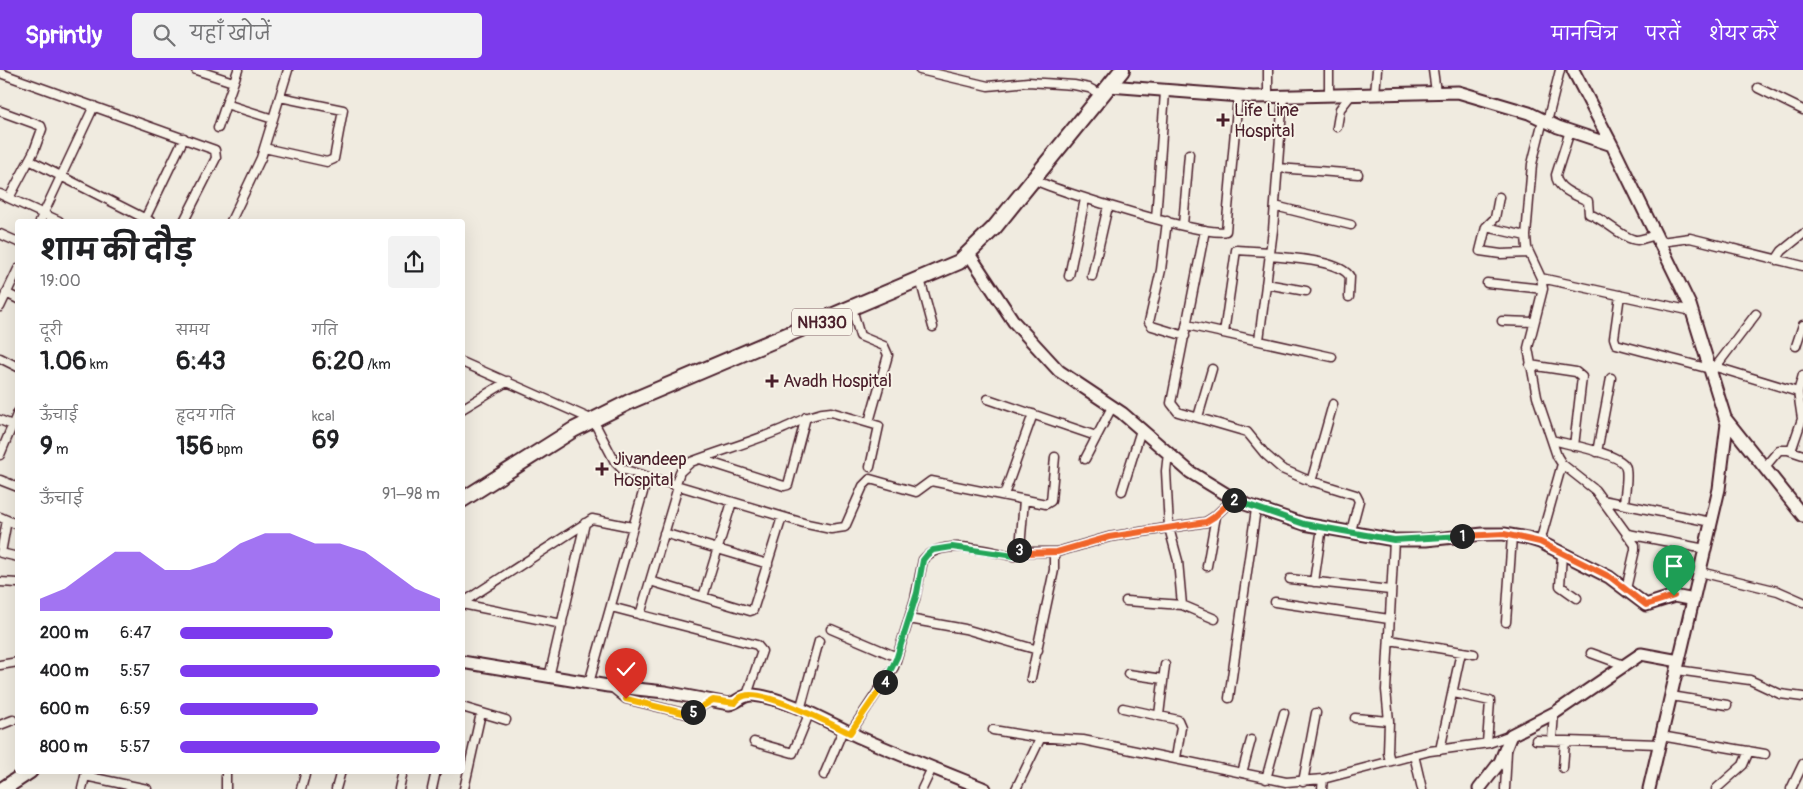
<!DOCTYPE html>
<html lang="hi">
<head>
<meta charset="utf-8">
<style>
  body { margin:0; font-family:Pangolin,"Playpen Sans Deva",sans-serif; background:#f2f2f2; color:#202124; height:100vh; display:flex; flex-direction:column; font-size:19px; white-space:nowrap }
  * { box-sizing:border-box; margin:0 }
  p { font-size:16px; color:#757577 }
  .icon { flex:none; width:28px; height:28px; fill:none; stroke:currentColor; stroke-width:2; stroke-linecap:round; stroke-linejoin:round }
  .map { position:relative; flex:1; overflow:hidden }
  .sheet { position:absolute; left:15px; top:149px; width:450px; height:555px; display:flex; flex-direction:column; background:#fff; border-radius:5px; box-shadow:0 5px 20px #0002 }
  .sheet>* { flex:none }
  .pin { position:absolute; display:grid; place-items:center; width:42px; height:42px; color:#fff; margin:-51px -21px; border-radius:50% 50% 50% 0; rotate:-45deg; box-shadow:0 0 5px #0007 }
  .pin .icon { rotate:45deg }
  .km { position:absolute; width:25px; height:25px; margin:-12px; border-radius:50%; background:#222; color:#fff; font-size:14px; line-height:25px; text-align:center }
  .round { display:grid; place-items:center; flex:none; width:52px; height:52px; border-radius:5px; background:#f2f2f2 }
  .head { display:flex; align-items:center; justify-content:space-between; height:85px; padding:0 25px }
  h1 { font-size:28px; font-weight:700; line-height:38px }
  .stats { display:grid; grid-template-columns:repeat(3,1fr); gap:8px; height:85px; padding:5px 25px }
  .stats div { display:grid; align-content:center }
  .stats b { font-size:25px; font-weight:700 }
  .stats small { font-size:14px; font-weight:400 }
  .stats p { font-size:14px }
  .chart { height:140px; padding:10px 25px }
  .chart p { display:flex; justify-content:space-between }
  .chart svg { width:100%; height:90px; margin-top:5px; fill:#7c3aed; opacity:.7 }
  ul { padding:0 25px; list-style:none; font-size:16px }
  li { display:grid; grid-template-columns:80px 60px 1fr; align-items:center; height:38px }
  li i { height:12px; border-radius:6px; background:#7c3aed }
  header { display:flex; align-items:center; gap:30px; box-sizing:border-box; height:70px; padding:0 25px; background:#7c3aed; color:#fff }
  header strong { font-size:24px }
  nav { display:flex; gap:28px; margin-inline-start:auto; font-size:18px }
  .search { width:350px; height:45px; background:#f2f2f2; display:flex; align-items:center; gap:12px; box-sizing:border-box; padding:0 18px; border-radius:5px; color:#757577; font-size:19px }
  .map>svg:first-child { display:block }
  .lines { fill:none; stroke-linecap:round; stroke-linejoin:round }
  .street-casing { stroke:#4a1f2b; stroke-width:11 }
  .secondary-casing { stroke:#4a1f2b; stroke-width:15 }
  .highway-casing { stroke:#4a1f2b; stroke-width:18 }
  .street { stroke:#f7f3e8; stroke-width:8 }
  .secondary { stroke:#f7f3e8; stroke-width:11 }
  .highway { stroke:#f7f3e8; stroke-width:14 }
  .split-1-casing { stroke:#fff; stroke-width:10 }
  .split-2-casing { stroke:#fff; stroke-width:10 }
  .split-3-casing { stroke:#fff; stroke-width:10 }
  .split-4-casing { stroke:#fff; stroke-width:10 }
  .split-5-casing { stroke:#fff; stroke-width:10 }
  .split-6-casing { stroke:#fff; stroke-width:10 }
  .split-1 { stroke:#f0652b; stroke-width:6 }
  .split-2 { stroke:#22a559; stroke-width:6 }
  .split-3 { stroke:#f0652b; stroke-width:6 }
  .split-4 { stroke:#22a559; stroke-width:6 }
  .split-5 { stroke:#f5b400; stroke-width:6 }
  .split-6 { stroke:#f5b400; stroke-width:6 }
  .poi-dot { fill:#4a1f2b; stroke:#f7f3e8; stroke-width:2 }
  .labels { text-anchor:middle; stroke-width:4; stroke-linejoin:round; paint-order:stroke }
  .shield { fill:#f7f3e8; stroke:#7e5f64; stroke-width:1 }
  .shield-label { font-size:16px; font-weight:bold; fill:#4a1f2b }
  .poi-label { font-size:18px; fill:#4a1f2b; stroke:#f7f3e8; text-anchor:start }
</style>
</head>
<body>
<header>
<strong>Sprintly</strong>
<div class="search"><svg class="icon" aria-label="search" viewBox="0 0 24 24"><circle cx="10" cy="10" r="6"/><path d="M15 15l6 6"/></svg>यहाँ खोजें</div>
<nav><a>मानचित्र</a><a>परतें</a><a>शेयर करें</a></nav>
</header>
<div class="map">
<svg width="1803" height="719" viewBox="0 0 1803 719">
  <rect width="100%" height="100%" fill="#f0ebe0"/>
  <filter id="ink" filterUnits="userSpaceOnUse"><feTurbulence type="fractalNoise" baseFrequency=".02" numOctaves="2"/><feDisplacementMap in="SourceGraphic" scale="10" xChannelSelector="R" yChannelSelector="G"/><feConvolveMatrix kernelMatrix="1 2 1 2 8 2 1 2 1" color-interpolation-filters="sRGB"/></filter>
  <g filter="url(#ink)">
    <g class="lines">
      <g class="street-casing">
        <path id="street" d="M196 0 233 12
          M238 0 226 34 273 49
          M920 0 988 16 1028 12 1074 15 1089 18 1102 25
          M1433 0 1436 22
          M0 3 215 80 216 88 184 151
          M1758 18 1803 40
          M1375 24 1377 0
          M1329 25V0
          M1268 27V0
          M0 41 41 56 42 59 34 81 9 128
          M1543 50 1532 94 1526 166 1527 178 1541 208 1543 219 1528 278 1537 327 1557 386 1562 394 1595 420 1635 475V480L1626 519
          M1547 52 1560 0
          M1337 57 1340 39 1351 25
          M218 58 226 34
          M1570 61 1556 105C1556 119 1577 126 1588 131L1589 144C1605 149 1624 170 1637 170 1644 169 1651 166 1657 165
          M264 78 327 92 334 89 343 40 280 27
          M29 90 150 151
          M1278 98 1358 104
          M1035 110C1059 122 1207 168 1226 161L1238 27
          M0 124 59 151
          M1499 127 1495 148 1486 157 1480 181 1501 184 1529 183
          M1275 136 1351 155
          M145 149 184 68
          M1156 149 1165 22
          M40 151 94 36
          M231 151 261 88 288 0
          M1167 151 1161 200 1149 252 1152 256 1185 266
          M1183 155 1189 84
          M1486 157 1526 166
          M1205 160 1171 333 1178 342 1247 362 1265 384 1282 399 1305 409 1356 425 1359 431 1351 461
          M0 164 18 172
          M1661 172 1690 168 1803 196
          M1269 186C1288 188 1341 190 1350 207L1349 227
          M1776 190 1782 181 1803 164
          M1069 206 1085 129
          M1092 206 1108 136
          M1541 208 1692 241
          M920 209 933 257
          M1487 213 1543 219
          M1266 214 1306 221
          M6 223 18 229
          M1620 225 1614 268 1616 274 1710 299
          M0 237 18 199
          M852 238 860 266 884 276 888 285 869 352
          M1502 251 1534 252
          M1187 255 1332 287
          M1224 263 1236 180 1270 182
          M1259 270 1273 160 1283 27
          M1796 276 1803 255
          M0 288 18 297
          M462 292 593 350 615 392 622 399 807 454 831 459 845 457 863 416 870 409 916 422 931 411 1046 434 1051 431 1055 387
          M1530 295 1576 302 1582 307 1574 376
          M1716 297 1798 322
          M1714 299 1756 244
          M988 329 1096 366
          M462 339 508 311
          M1198 347 1212 299
          M0 350 12 355
          M1552 370C1566 374 1624 384 1626 398 1628 409 1625 422 1624 433
          M1791 381 1802 349 1798 322 1803 305
          M1597 382 1611 308
          M1168 383 1166 401 1169 458 1178 491 1182 535
          M0 385 18 342
          M700 389 784 416 788 415 806 347
          M1085 389 1112 337
          M1764 398 1779 380H1788L1803 385
          M0 410 18 417
          M1311 412 1333 334
          M675 416 680 402 691 392C720 381 751 372 780 360 797 353 811 343 831 342L879 356 870 397
          M1122 421 1141 360
          M1004 425 1033 344
          M1024 430 1020 478 1022 482H1057L1109 467 1206 452 1214 447 1233 429
          M1602 430 1711 452
          M0 447 18 455
          M7 450 1 483 18 487
          M664 463 768 494
          M1628 464 1705 479
          M1540 472 1562 394
          M1562 484 1560 516 1577 528
          M1207 496 1216 446
          M1700 502 1778 521 1803 532
          M1290 509 1390 520
          M650 511 750 541 753 540 782 447
          M0 512 18 513
          M1314 512 1322 457
          M703 527 732 432
          M1126 531 1182 535 1215 549
          M1275 532 1389 549
          M462 533 592 449 632 457
          M462 534 562 554
          M611 537 757 575 762 581 747 625
          M640 545 678 417
          M909 549 965 559 1038 580
          M1506 552 1512 466
          M831 559 897 587
          M1390 570 1474 584
          M1591 583 1624 595
          M0 595 18 592
          M1677 600 1750 610 1780 624 1803 627
          M1128 604 1163 609
          M549 607 585 453
          M1031 608 1054 500V483
          M589 613 647 408
          M610 616 626 629 687 644 713 630
          M1454 623 1490 631 1487 673
          M1671 626 1727 635
          M1229 628 1256 439
          M462 637 506 650
          M1123 638 1178 650 1181 657 1176 688
          M800 640 819 571
          M1159 645 1165 595
          M1355 648 1389 651
          M0 655 13 650
          M993 660 1035 667 1083 670 1286 712 1323 709 1430 681 1489 673 1511 665
          M850 663 894 597 915 529 923 490C942 466 988 482 1014 486L1020 478
          M1661 666 1765 684
          M1536 670 1659 674
          M1552 670 1554 643
          M754 672 793 683 809 644
          M1440 680 1461 582
          M1414 685 1422 719
          M1390 691 1388 683 1389 651 1386 620 1394 470
          M1563 698 1565 671
          M226 701V719
          M1242 703 1251 670
          M824 705 843 660
          M85 706 147 719
          M1266 709 1284 643
          M1303 712 1316 643
          M82 719 86 702
          M301 719 306 701
          M336 719 341 701
          M399 719 403 701
          M432 719 436 701
          M464 719 481 643
          M922 719 932 698
          M1016 719 1041 667
          M1322 719 1323 709
          M1505 719 1507 681
          M1716 719 1743 695 1749 681
          M1791 719 1803 694"/>
      </g>
      <g class="secondary-casing">
        <path id="secondary" d="M1573 0 1612 75 1690 235 1727 354 1719 419 1649 719
          M1109 16 1253 27 1458 22 1529 43 1558 57 1612 75
          M969 184 1014 252 1059 301 1122 343 1190 402 1239 432 1304 454 1394 470H1426L1483 464H1504L1527 468 1540 472 1609 507 1646 535 1674 526 1694 530
          M1725 348 1803 446
          M462 592 608 616 665 622 729 634C738 633 742 624 753 625 787 628 827 652 859 667 900 685 943 702 985 719
          M1479 719 1500 692 1511 665 1556 642 1641 584 1679 591"/>
      </g>
      <g class="highway-casing">
        <path id="highway" d="M462 430 573 360 631 331 959 192 994 158 1122 0
          M3 719 30 701"/>
      </g>
      <use href="#street" class="street"/>
      <use href="#secondary" class="secondary"/>
      <use href="#highway" class="highway"/>
    </g>
  </g>
  <g class="lines" filter="url(#ink)">
    <g class="split-1-casing">
      <path id="split-1" d="M1462 466 1504 464 1540 472 1610 507 1646 535 1674 526"/>
    </g>
    <g class="split-2-casing">
      <path id="split-2" d="M1234 430 1304 454 1394 470 1462 466"/>
    </g>
    <g class="split-3-casing">
      <path id="split-3" d="M1019 480 1020 478 1025 483 1057 482 1109 467 1206 452 1214 447 1233 429 1234 430"/>
    </g>
    <g class="split-4-casing">
      <path id="split-4" d="M885 612 897 587 917 523 923 490 927 485 933 480 952 477 1014 486 1019 480"/>
    </g>
    <g class="split-5-casing">
      <path id="split-5" d="M693 642 713 630 735 633C737 630 740 627 744 626 764 619 830 654 850 663L885 612"/>
    </g>
    <g class="split-6-casing">
      <path id="split-6" d="M626 629 687 644 693 642"/>
    </g>
    <use href="#split-1" class="split-1"/>
    <use href="#split-2" class="split-2"/>
    <use href="#split-3" class="split-3"/>
    <use href="#split-4" class="split-4"/>
    <use href="#split-5" class="split-5"/>
    <use href="#split-6" class="split-6"/>
  </g>
  <g class="poi-dot">
    <path d="M1220.5 42.5h5v5h5v5h-5v5h-5v-5h-5v-5h5z"/>
    <path d="M769.5 303.5h5v5h5v5h-5v5h-5v-5h-5v-5h5z"/>
    <path d="M599.5 391.5h5v5h5v5h-5v5h-5v-5h-5v-5h5z"/>
  </g>
  <g class="labels">
    <rect class="shield" x="792" y="238.5" width="60" height="27" rx="4"/>
    <g class="shield-label">
      <text x="822" y="258">NH330</text>
    </g>
    <g class="poi-label">
      <text x="1234" y="46">Life Line<tspan x="1234" dy="21">Hospital</tspan></text>
      <text x="783" y="317">Avadh Hospital</text>
      <text x="613" y="395">Jivandeep<tspan x="613" dy="21">Hospital</tspan></text>
    </g>
  </g>
</svg>
<div class="pin" style="left:1674px;top:526px;background:#1e9e55"><svg class="icon" aria-label="arrive" viewBox="0 0 24 24"><path d="M6 21V4h12l-3 4 3 4H6"/></svg></div>
<div class="pin" style="left:626px;top:629px;background:#d93025"><svg class="icon" aria-label="check" viewBox="0 0 24 24"><path d="M5 12l5 5 9-10"/></svg></div>
<b class="km" style="left:1462px;top:466px">1</b>
<b class="km" style="left:1234px;top:430px">2</b>
<b class="km" style="left:1019px;top:480px">3</b>
<b class="km" style="left:885px;top:612px">4</b>
<b class="km" style="left:693px;top:642px">5</b>
<section class="sheet">
<div class="head"><div><h1>शाम की दौड़</h1><p>19:00</p></div><a class="round"><svg class="icon" aria-label="share" viewBox="0 0 24 24"><path d="M12 15V3M7 8l5-5 5 5M5 13v7h14v-7"/></svg></a></div>
<div class="stats">
<div><p>दूरी</p><b>1.06<small> km</small></b></div>
<div><p>समय</p><b>6:43</b></div>
<div><p>गति</p><b>6:20<small> /km</small></b></div>
</div>
<div class="stats">
<div><p>ऊँचाई</p><b>9<small> m</small></b></div>
<div><p>हृदय गति</p><b>156<small> bpm</small></b></div>
<div><p>kcal</p><b>69</b></div>
</div>
<div class="chart"><p><span>ऊँचाई</span>91–98 m</p>
<svg viewBox="0 0 160 44" preserveAspectRatio="none"><path d="M0 44V38L10 33L20 24L30 15L40 15L50 24L60 24L70 20L80 11L90 6L100 6L110 11L120 11L130 15L140 24L150 33L160 38V44z"/></svg>
</div>
<ul>
<li><b>200 m</b>6:47<i style="width:59%"></i></li>
<li><b>400 m</b>5:57<i style="width:100%"></i></li>
<li><b>600 m</b>6:59<i style="width:53%"></i></li>
<li><b>800 m</b>5:57<i style="width:100%"></i></li>
</ul>
</section>
</div>
</body>
</html>
